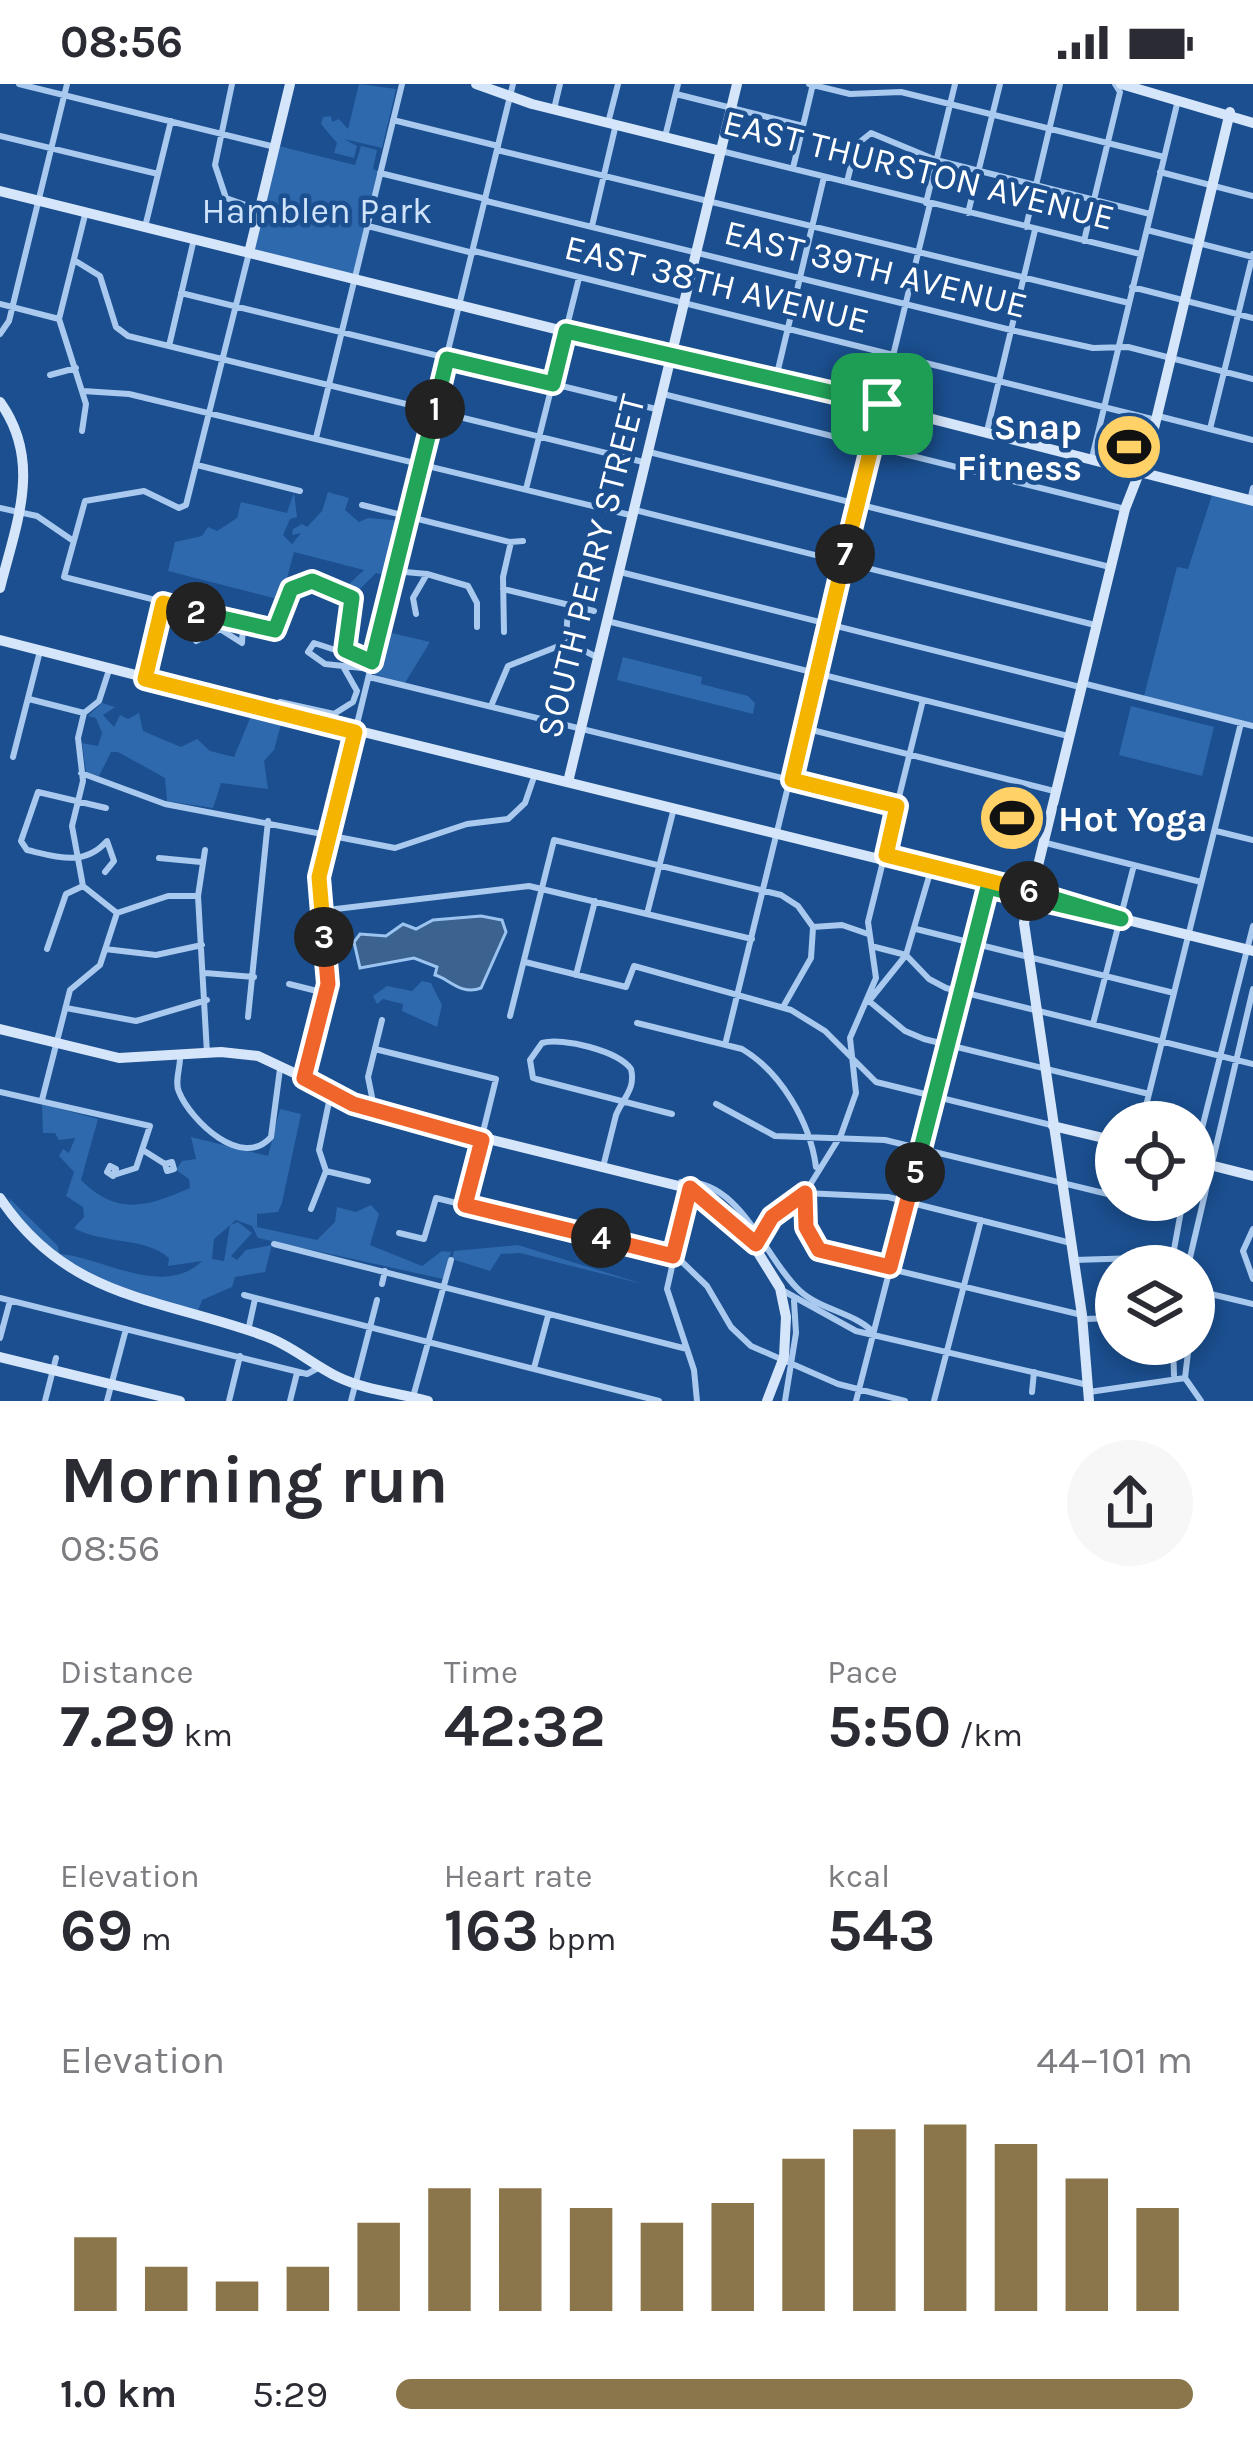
<!DOCTYPE html>
<html lang="en">
<head>
<meta charset="utf-8">
<style>
  body { margin:0; font-family:Karla,sans-serif; background:#f7f7f7; color:#2b2b33; height:100vh; display:flex; flex-direction:column; font-size:45px; white-space:nowrap }
  * { box-sizing:border-box; margin:0 }
  p { font-size:39px; color:#7c7c81 }
  .icon { flex:none; width:66px; height:66px; fill:none; stroke:currentColor; stroke-width:2; stroke-linecap:round; stroke-linejoin:round }
  .map { position:relative; height:1317px; overflow:hidden }
  .details { display:flex; flex-direction:column; background:#fff; flex:1 }
  .details>* { flex:none }
  .controls { position:absolute; left:1095px; top:1017px; display:grid; gap:24px }
  .controls a { display:grid; place-items:center; width:120px; height:120px; border-radius:50%; background:#fff; box-shadow:0 6px 18px #0003; font-size:60px }
  .pin { position:absolute; display:grid; place-items:center; width:102px; height:102px; color:#fff; margin:-51px; border-radius:24px; box-shadow:0 6px 18px #0006 }
  .km { position:absolute; width:60px; height:60px; margin:-30px; border-radius:50%; background:#222; color:#fff; font-size:33px; line-height:60px; text-align:center }
  .round { display:grid; place-items:center; flex:none; width:126px; height:126px; border-radius:63px; background:#f7f7f7 }
  .summary { display:flex; align-items:center; justify-content:space-between; height:204px; padding:0 60px }
  h1 { font-size:66px; font-weight:700; line-height:90px }
  .metrics { display:grid; grid-template-columns:repeat(3,1fr); gap:18px; height:204px; padding:12px 60px }
  .metrics div { display:grid; align-content:center }
  .metrics b { font-size:60px; font-weight:700 }
  .metrics small { font-size:33px; font-weight:400 }
  .metrics p { font-size:33px }
  .chart { height:336px; padding:24px 60px }
  .chart p { display:flex; justify-content:space-between }
  .chart svg { width:100%; height:216px; margin-top:12px; stroke:#8a764a; stroke-width:6 }
  ul { padding:0 60px; list-style:none; font-size:39px }
  li { display:grid; grid-template-columns:192px 144px 1fr; align-items:center; height:90px }
  li i { height:30px; border-radius:15px; background:#8a764a }
  .status { display:flex; justify-content:space-between; align-items:center; height:84px; padding:0 60px; background:#fff; direction:ltr }
  .status svg { height:33px; fill:currentColor }
  .map>svg:first-child { display:block }
  .green { fill:#2e69ad }
  .water { fill:#3c6290; stroke:#9cc4f0; stroke-width:3 }
  .lines { fill:none; stroke-linecap:round; stroke-linejoin:round }
  .street { stroke:#a9c9ee; stroke-width:6 }
  .secondary { stroke:#d6e6fa; stroke-width:10 }
  .split-1-casing { stroke:#fff; stroke-width:24 }
  .split-2-casing { stroke:#fff; stroke-width:24 }
  .split-3-casing { stroke:#fff; stroke-width:24 }
  .split-4-casing { stroke:#fff; stroke-width:24 }
  .split-5-casing { stroke:#fff; stroke-width:24 }
  .split-6-casing { stroke:#fff; stroke-width:24 }
  .split-7-casing { stroke:#fff; stroke-width:24 }
  .split-8-casing { stroke:#fff; stroke-width:24 }
  .split-1 { stroke:#22a559; stroke-width:15 }
  .split-2 { stroke:#22a559; stroke-width:15 }
  .split-3 { stroke:#f5b400; stroke-width:15 }
  .split-4 { stroke:#f0652b; stroke-width:15 }
  .split-5 { stroke:#f0652b; stroke-width:15 }
  .split-6 { stroke:#22a559; stroke-width:15 }
  .split-7 { stroke:#f5b400; stroke-width:15 }
  .split-8 { stroke:#f5b400; stroke-width:15 }
  .labels { text-anchor:middle; stroke-width:9; stroke-linejoin:round; paint-order:stroke }
  .street-label { font-size:36px; fill:#fff; stroke:#1b4f8f }
  .park-label { font-size:36px; fill:#cfe3fa; stroke:#1b4f8f }
  .poi-label { font-size:36px; font-weight:bold; fill:#fff; stroke:#1b4f8f; text-anchor:end }
</style>
</head>
<body>
<div class="status"><b>08:56</b><svg viewBox="0 0 49 12"><path d="M0 12V9h3v3zM5 12V6h3v6zM10 12V3h3v9zM15 12V0h3v12zM26 1h20v11H26zM47 4h2v5h-2z"/></svg></div>
<div class="map">
<svg width="1253" height="1317" viewBox="0 0 1253 1317">
  <rect width="100%" height="100%" fill="#1b4f8f"/>
  <path class="green" d="M359 0 396 5 382 64 344 55 357 62 354 74 334 69 337 59 321 40 323 33 331 32 332 38 339 35 348 45Z
    M279 62 355 81 361 62 377 66 373 85 379 87 354 190 254 166Z
    M328 408 349 414 345 426 359 438 368 434 404 437 390 492 376 489 354 511 346 503 364 486 294 468 281 516 168 487 175 458 202 452 208 443 217 447 237 434 241 418 287 429 294 408 297 433 290 435 283 451 292 460 301 449 292 451 293 445 302 440 307 443 322 427Z
    M1212 411 1253 421V640L1144 612 1177 483 1188 485Z
    M383 547 430 558 405 599 373 590Z
    M623 573 702 593 701 600 748 612 755 619 753 630 617 596Z
    M102 619 115 623 103 631 114 643 120 631 128 635 139 629 143 647 181 663 197 655 210 667 234 673 253 627 283 633 274 666 264 677 268 705 221 699 213 724 167 717 165 694 118 668H111L99 692 86 688 82 659 98 662 102 649 96 634 88 632Z
    M1131 622 1214 643 1202 692 1119 671Z
    M422 897 431 899 442 921 437 943 402 927 403 920 383 915 377 920 373 912 387 902 412 907Z
    M42 1020 98 1035 81 1096C116 1131 145 1124 190 1104L189 1095 176 1086 182 1077 196 1075 191 1053 268 1072 280 1025 301 1030 282 1119 278 1128 257 1130V1143L317 1156 335 1138 337 1123 356 1128 371 1121 379 1130 370 1161 422 1182 442 1167 451 1168 443 1195 258 1154 252 1142 236 1136 214 1155 212 1175 224 1177 230 1141 238 1138 252 1149 231 1172 237 1176 246 1166 272 1161 265 1188 235 1193 232 1203 202 1216 196 1232C144 1213 20 1175 9 1114L58 1162 59 1170C100 1172 163 1215 202 1177L168 1182 169 1174C143 1152 105 1161 74 1144L84 1133 83 1123 66 1112 74 1088 59 1072 63 1065 69 1069 75 1054 59 1056 55 1049H43Z
    M518 1161 643 1200 520 1169 501 1170 490 1187 452 1175 454 1167Z"/>
  <path class="water" d="M481 832 502 836 506 848 481 904C461 912 448 894 435 891L437 883 414 874 360 884 354 858 360 850 386 852 403 840 416 845 433 836Z"/>
  <g class="lines">
    <path class="street" d="M19 0 275 63
      M232 0 215 81 226 114 260 126
      M809 0 850 10 901 8 1164 73
      M676 10 803 42
      M554 25 560 0
      M393 36 498 62
      M608 39 618 0
      M0 52 158 90
      M665 53 678 0
      M497 66 1129 219
      M721 67 1140 170
      M793 84 813 0
      M1160 88 1253 112
      M380 89 486 115
      M847 98 856 61 871 49 936 76 1150 130
      M486 117 1011 246 1093 264 1128 263 1253 295
      M926 119 955 0
      M968 129 1000 0
      M368 142 473 169
      M592 142 616 40
      M145 143 171 37
      M1026 143 1060 0
      M1147 146 1253 173
      M1084 157 1120 8 1115 0
      M474 167 1156 336
      M249 169 186 421 179 424 144 407 85 417 64 493 275 546 291 505 312 497 354 516 345 566
      M74 176 100 192 116 243 128 252 643 378
      M1132 203 1253 234
      M181 209 656 325
      M0 220 59 235
      M0 250 9 237 67 0
      M169 262 194 155
      M50 291 76 284
      M776 294 824 93
      M83 307 129 310 630 431
      M663 310 1125 425
      M1158 332 1253 356
      M1210 345 1253 170
      M82 347 86 320 59 235 85 131
      M987 347 1035 146
      M316 354 402 0
      M649 368 1110 483
      M1092 374 1178 16
      M197 381 300 407
      M526 405 579 194
      M1250 417 1253 404
      M362 421 510 458 523 457
      M0 424 37 432 72 456
      M635 426 1095 541
      M394 487 427 490 468 502 477 519V543
      M620 488 1080 603
      M503 505 594 527
      M570 522C560 562 574 560 598 574
      M416 530 413 514 427 490
      M607 537 1068 652
      M504 548 503 493 511 458
      M196 557 220 545 242 559 243 539
      M371 585 325 580 308 568 314 559 372 578
      M109 586 99 617 84 629 78 654 83 697 72 742 83 802 117 829
      M146 591 163 519
      M369 593 897 722
      M1082 599 1253 642
      M29 615 84 629
      M280 618 334 630 353 618 357 607 344 584
      M491 622 508 582 569 558
      M356 644 513 0
      M804 644 1054 707
      M13 673 40 567
      M81 689 165 720 395 764 467 740 508 735 525 719 535 690
      M1216 747 1253 756
      M1042 758 1201 798
      M205 766 198 812 207 969
      M159 774 201 778
      M105 788 114 777 107 757C84 783 57 773 27 766L21 757 38 708 106 724
      M930 789 906 871 869 917 905 947 924 955 1149 1010
      M319 827 529 802 752 855
      M117 829 168 812H198
      M647 830 674 724
      M916 845 1174 909
      M875 863 906 871 929 895 946 904 1253 980
      M47 865 66 810 83 802
      M105 865 156 871 202 861
      M525 878 626 903 634 882 791 926 825 947 876 998 1051 1041
      M205 889 254 893
      M576 891 595 817
      M289 900 325 909
      M783 923 811 874 813 844
      M66 924 136 937 207 916
      M510 932 554 756 781 811 798 822 813 843 842 841 868 850
      M248 933 268 737
      M637 939 742 965C781 988 810 1038 816 1083
      M1093 940 1134 781
      M725 961 930 120
      M375 965 496 995 465 1121
      M180 971C181 982 174 998 179 1008 191 1037 242 1086 271 1053L280 985
      M304 994 328 894 319 793 355 648
      M0 1008 150 1042 136 1084 114 1091
      M42 1016 70 906 100 881 117 829
      M716 1020 775 1052 885 1056 1116 1112
      M374 1023 368 993 382 936
      M1142 1038 1241 639
      M146 1068 165 1080 172 1078 174 1085 167 1087 165 1080
      M1194 1076 1253 842
      M110 1082 116 1085 113 1092 107 1088Z
      M603 1083 616 1031C623 1014 636 1005 631 985 618 967 563 953 542 959L530 976 533 994 536 995 672 1030
      M326 1087 319 1066 331 1008
      M326 1087 368 1097
      M681 1098C741 1094 764 1174 800 1207 821 1226 855 1229 873 1248
      M689 1107 667 1205 694 1286 697 1317
      M805 1109 809 1154 824 1169 1082 1231
      M805 1109 888 1113 1071 1159
      M1133 1116 1180 1128
      M311 1125 326 1087
      M1253 1145 1243 1167 1253 1195
      M399 1149 424 1155 436 1114 677 1173 707 1202 731 1243 751 1262 838 1300 905 1317
      M274 1160 687 1265
      M756 1160 771 1133 805 1109 841 1051 856 1009 850 954 876 894 868 838 923 616
      M1074 1176 1171 1173
      M1171 1182 1183 1116
      M1188 1182 1253 905
      M382 1200 385 1187
      M780 1205 856 1247 1088 1301
      M1194 1206 1253 1220
      M244 1211 659 1317
      M0 1214 307 1290 320 1283
      M1084 1235 1116 1234
      M248 1247 255 1215
      M0 1254 10 1217
      M1173 1260 1174 1291
      M534 1284 548 1232
      M1185 1294 1189 1260
      M1185 1294 1201 1317
      M1032 1308 1034 1288
      M1089 1308 1185 1294
      M413 1313 451 1176
      M45 1317 56 1274
      M107 1317 126 1245
      M229 1317 240 1272
      M290 1317 297 1289
      M351 1317 377 1216
      M785 1317 796 1249 794 1217
      M856 1317 988 803
      M934 1317 981 1136"/>
    <path class="secondary" d="M476 0 532 20 721 67
      M1121 0 1253 39
      M0 107 664 272 678 270 1253 417
      M249 169 290 0
      M0 318C43 378 16 440 0 504
      M0 556 346 645
      M343 643 1253 867
      M568 698 737 0
      M0 945 119 974 221 968 258 972 375 1027 695 1106 744 1146 780 1204 786 1233 784 1273 767 1317
      M1053 1042 1116 1057
      M1194 1077 1253 1092
      M0 1114C68 1216 161 1214 265 1252 291 1261 313 1281 338 1293 365 1306 399 1309 428 1317
      M0 1273 180 1317
      M1089 1317 1082 1231 1024 839 1125 425 1150 361 1230 28"/>
  </g>
  <g class="lines">
    <g class="split-1-casing">
      <path id="split-1" d="M435 325 447 275 553 300 566 247 882 320"/>
    </g>
    <g class="split-2-casing">
      <path id="split-2" d="M196 528 275 546 291 505 312 497 352 514 345 566 372 578 435 325"/>
    </g>
    <g class="split-3-casing">
      <path id="split-3" d="M196 528 163 519 145 595 355 648 319 793 324 853"/>
    </g>
    <g class="split-4-casing">
      <path id="split-4" d="M324 853 328 900 304 994 353 1020 482 1056 465 1121 601 1154"/>
    </g>
    <g class="split-5-casing">
      <path id="split-5" d="M601 1154 673 1172 690 1104 756 1160 772 1133 805 1109 806 1143 819 1166 890 1183 915 1088"/>
    </g>
    <g class="split-6-casing">
      <path id="split-6" d="M915 1088 988 803 1027 813 1029 807 1121 835 1027 813 1029 807"/>
    </g>
    <g class="split-7-casing">
      <path id="split-7" d="M845 470 792 696 897 722 886 771 1029 807"/>
    </g>
    <g class="split-8-casing">
      <path id="split-8" d="M845 470 882 320"/>
    </g>
    <use href="#split-1" class="split-1"/>
    <use href="#split-2" class="split-2"/>
    <use href="#split-3" class="split-3"/>
    <use href="#split-4" class="split-4"/>
    <use href="#split-5" class="split-5"/>
    <use href="#split-6" class="split-6"/>
    <use href="#split-7" class="split-7"/>
    <use href="#split-8" class="split-8"/>
  </g>
  <defs>
    <g id="stadium-disc" transform="scale(3.45)"><circle r="9.5" fill="#ffd166" stroke="#1b4f8f"/><path d="M0-5a6.5 5 0 1 0 0 10a6.5 5 0 1 0 0-10ZM-3.5-1.8h7v3.6h-7Z" fill="#111"/></g>
  </defs>
  <g fill-rule="evenodd">
    <use href="#stadium-disc" x="1129" y="363"/>
    <use href="#stadium-disc" x="1012" y="734"/>
  </g>
  <g class="labels">
    <g class="street-label">
      <text transform="translate(919 85) rotate(14)" y="13">EAST THURSTON AVENUE</text>
      <text transform="translate(876 184) rotate(14)" y="13">EAST 39TH AVENUE</text>
      <text transform="translate(717 199) rotate(14)" y="13">EAST 38TH AVENUE</text>
      <text transform="translate(590 482) rotate(-76)" y="13">SOUTH PERRY STREET</text>
    </g>
    <g class="park-label">
      <text x="317" y="139">Hamblen Park</text>
    </g>
    <g class="poi-label">
      <text x="1082" y="355">Snap<tspan x="1082" dy="41">Fitness</tspan></text>
      <text x="1058" y="747" text-anchor="start">Hot Yoga</text>
    </g>
  </g>
</svg>
<div class="controls">
<a><svg class="icon" aria-label="locate" viewBox="0 0 24 24"><circle cx="12" cy="12" r="6"/><path d="M12 2v4M12 18v4M2 12h4M18 12h4"/></svg></a>
<a><svg class="icon" aria-label="layers" viewBox="0 0 24 24"><path d="M12 4l9 5-9 5-9-5zM3 14l9 5 9-5"/></svg></a>
</div>
<div class="pin" style="left:882px;top:320px;background:#1e9e55"><svg class="icon" aria-label="arrive" viewBox="0 0 24 24"><path d="M6 21V4h12l-3 4 3 4H6"/></svg></div>
<b class="km" style="left:435px;top:325px">1</b>
<b class="km" style="left:196px;top:528px">2</b>
<b class="km" style="left:324px;top:853px">3</b>
<b class="km" style="left:601px;top:1154px">4</b>
<b class="km" style="left:915px;top:1088px">5</b>
<b class="km" style="left:1029px;top:807px">6</b>
<b class="km" style="left:845px;top:470px">7</b>
</div>
<section class="details">
<div class="summary"><div><h1>Morning run</h1><p>08:56</p></div><a class="round"><svg class="icon" aria-label="share" viewBox="0 0 24 24"><path d="M12 15V3M7 8l5-5 5 5M5 13v7h14v-7"/></svg></a></div>
<div class="metrics">
<div><p>Distance</p><b>7.29<small> km</small></b></div>
<div><p>Time</p><b>42:32</b></div>
<div><p>Pace</p><b>5:50<small> /km</small></b></div>
</div>
<div class="metrics">
<div><p>Elevation</p><b>69<small> m</small></b></div>
<div><p>Heart rate</p><b>163<small> bpm</small></b></div>
<div><p>kcal</p><b>543</b></div>
</div>
<div class="chart"><p><span>Elevation</span>44–101 m</p>
<svg viewBox="0 0 160 44" preserveAspectRatio="none"><path d="M5 44V29M15 44V35M25 44V38M35 44V35M45 44V26M55 44V19M65 44V19M75 44V23M85 44V26M95 44V22M105 44V13M115 44V7M125 44V6M135 44V10M145 44V17M155 44V23"/></svg>
</div>
<ul>
<li><b>1.0 km</b>5:29<i style="width:100%"></i></li>
</ul>
</section>
</body>
</html>
